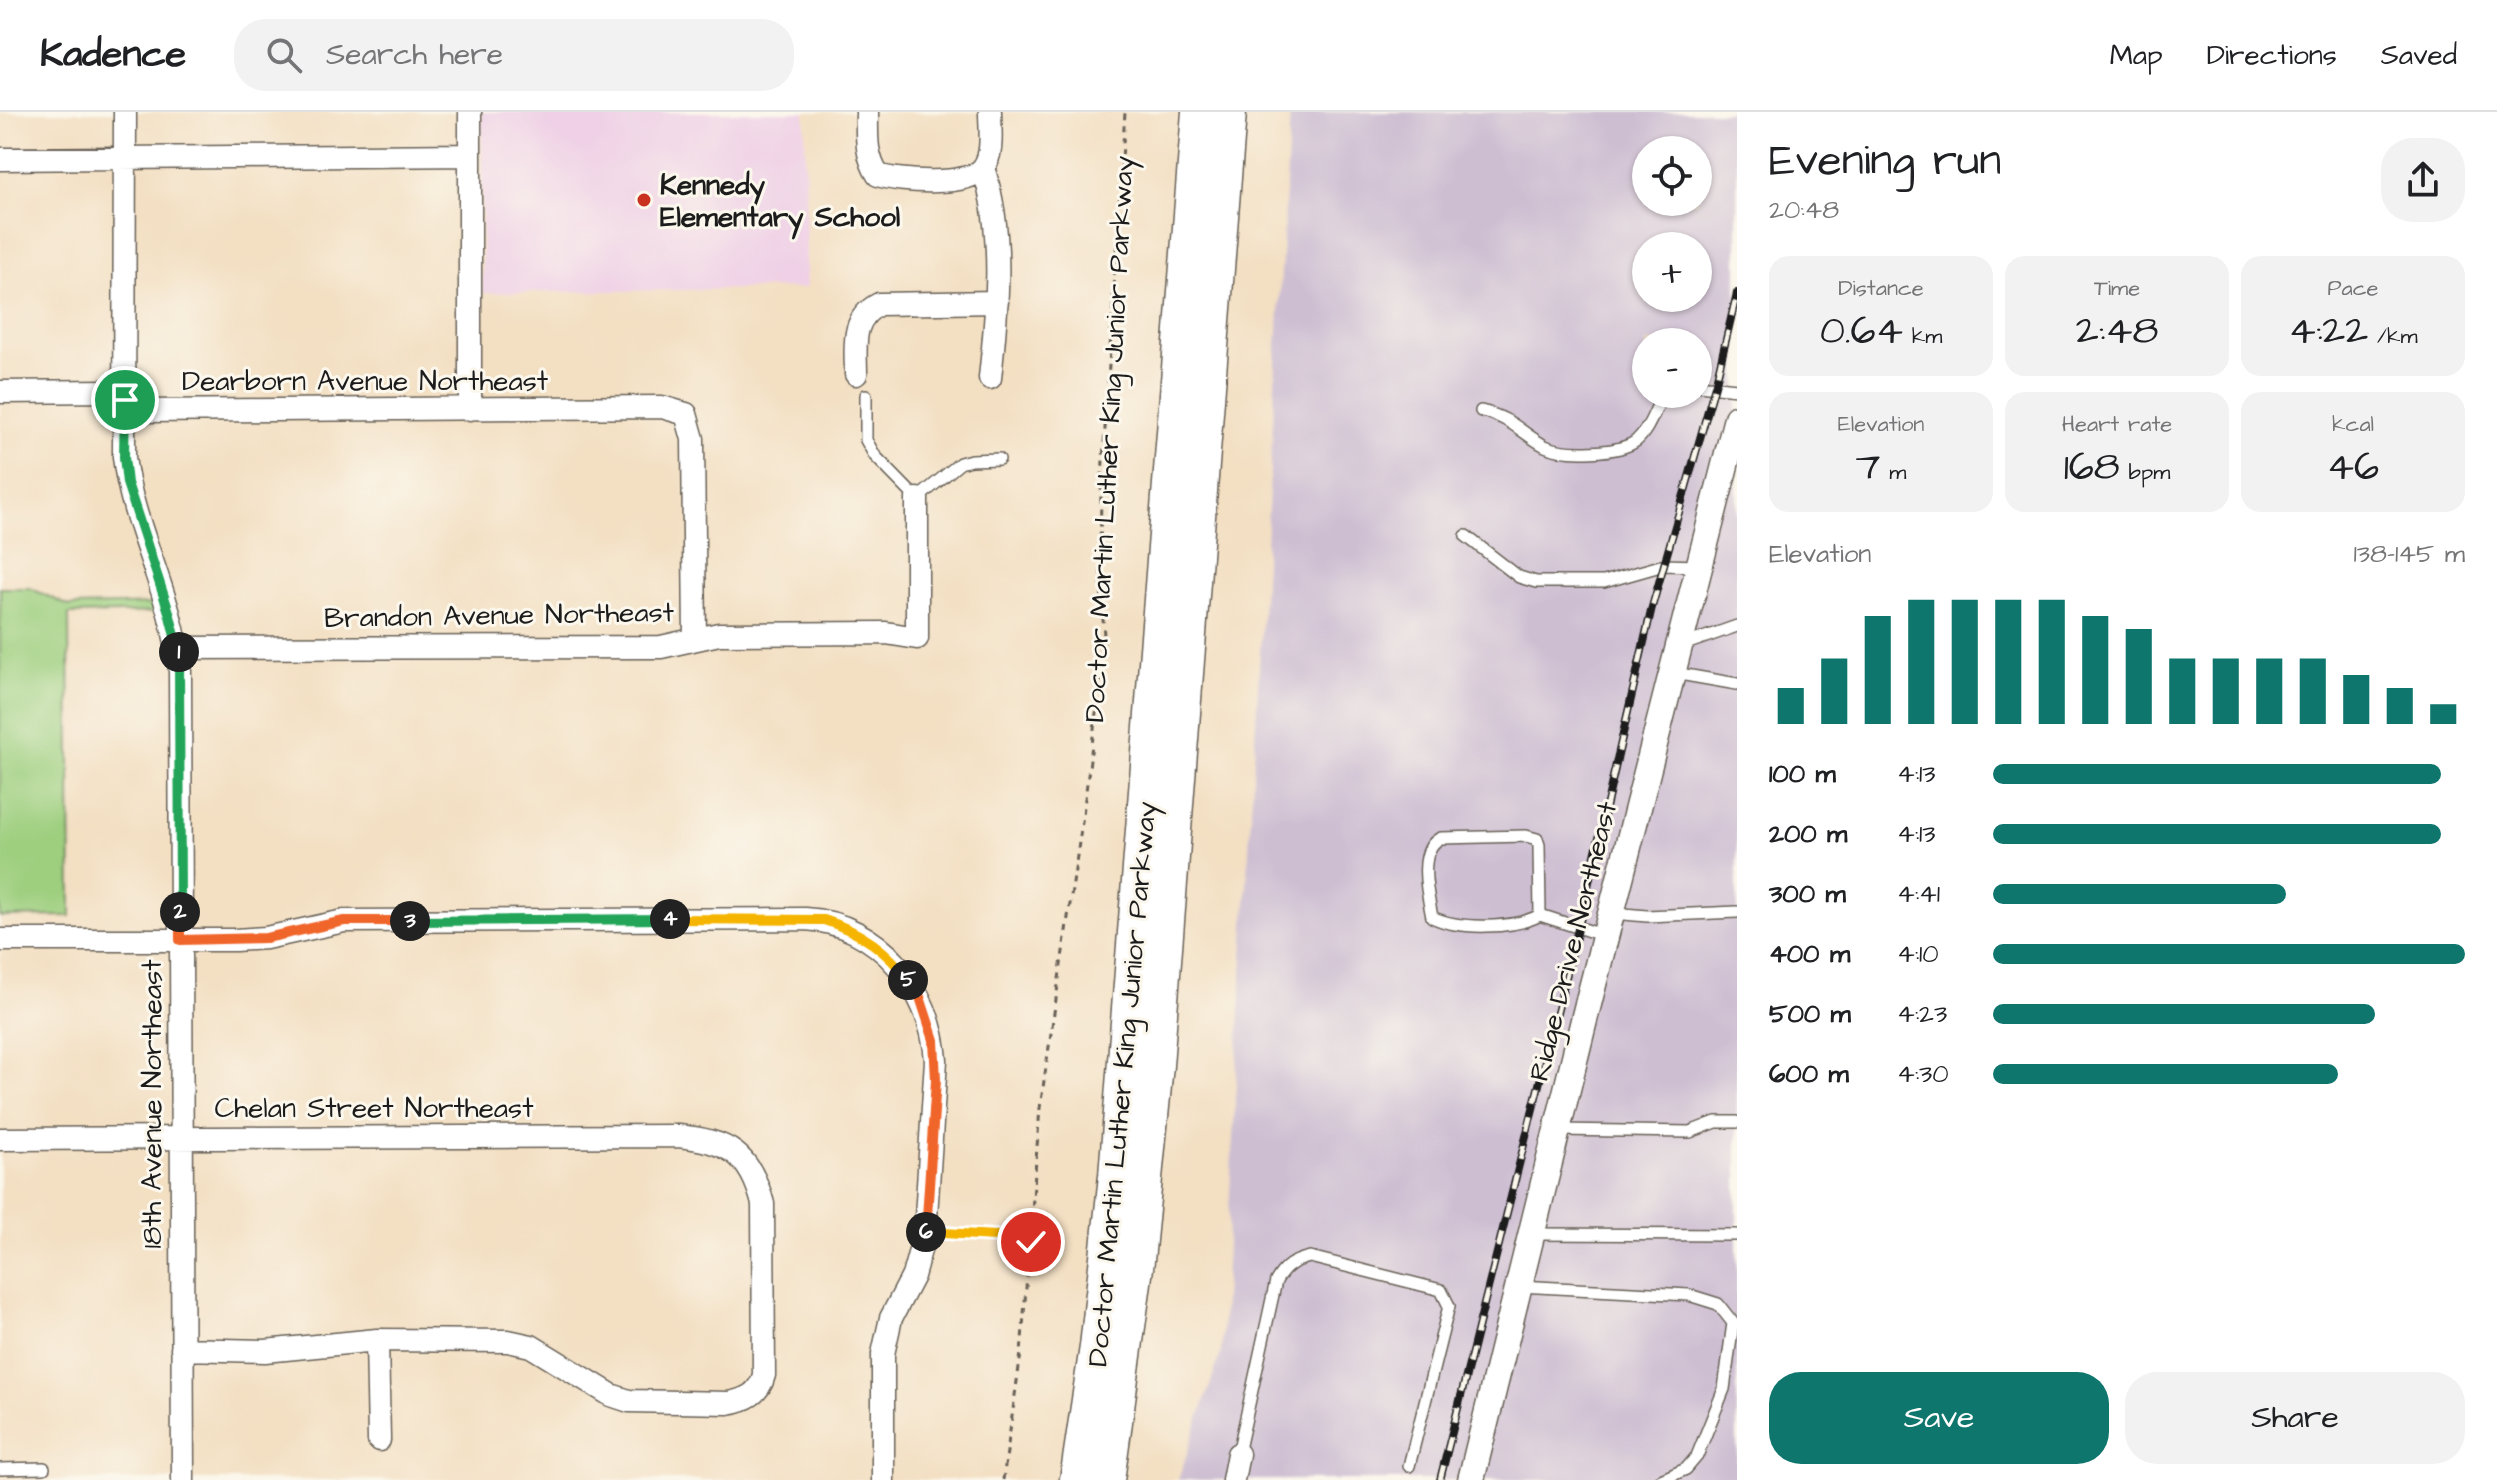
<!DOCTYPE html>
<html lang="en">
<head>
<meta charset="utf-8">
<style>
  body { margin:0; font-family:"Architects Daughter",sans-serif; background:#f2f2f2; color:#202124; height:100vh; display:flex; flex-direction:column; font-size:30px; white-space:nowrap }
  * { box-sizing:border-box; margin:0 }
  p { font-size:26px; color:#757577 }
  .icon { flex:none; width:44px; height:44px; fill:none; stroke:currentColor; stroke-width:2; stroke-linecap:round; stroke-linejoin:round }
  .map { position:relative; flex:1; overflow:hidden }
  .sheet { display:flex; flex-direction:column; background:#fff; width:760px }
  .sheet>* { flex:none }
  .buttons { position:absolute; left:1632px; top:24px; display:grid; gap:16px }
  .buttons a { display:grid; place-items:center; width:80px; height:80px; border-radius:50%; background:#fff; box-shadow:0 2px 6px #0004; font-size:40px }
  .pin { position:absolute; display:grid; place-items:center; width:68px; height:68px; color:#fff; margin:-34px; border:4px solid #fff; border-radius:50%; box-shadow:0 2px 8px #0007 }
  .km { position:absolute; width:40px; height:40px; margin:-20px; border-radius:50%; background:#222; color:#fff; font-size:22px; line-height:40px; text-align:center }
  .round { display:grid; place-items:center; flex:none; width:84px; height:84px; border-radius:32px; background:#f2f2f2 }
  .overview { display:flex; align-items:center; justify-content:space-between; height:136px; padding:0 32px }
  h1 { font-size:44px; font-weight:600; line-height:60px }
  .stats { display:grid; grid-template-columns:repeat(3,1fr); gap:12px; height:136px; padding:8px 32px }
  .stats div { display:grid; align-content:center; border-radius:20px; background:#f2f2f2; text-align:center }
  .stats b { font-size:40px; font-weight:600 }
  .stats small { font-size:22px; font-weight:400 }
  .stats p { font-size:22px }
  .chart { height:224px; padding:16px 32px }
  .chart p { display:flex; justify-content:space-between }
  .chart svg { width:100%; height:144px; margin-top:8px; stroke:#0f766e; stroke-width:6 }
  .cta { display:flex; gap:16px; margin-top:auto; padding:16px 32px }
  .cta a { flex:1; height:92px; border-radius:32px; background:#0f766e; color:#fff; font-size:32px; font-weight:600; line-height:92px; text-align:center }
  .cta a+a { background:#f2f2f2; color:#202124 }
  ul { padding:0 32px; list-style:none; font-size:26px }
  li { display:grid; grid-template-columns:128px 96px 1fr; align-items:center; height:60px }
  li i { height:20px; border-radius:10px; background:#0f766e }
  header { display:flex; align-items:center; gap:48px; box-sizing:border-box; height:112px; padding:0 40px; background:#fff; border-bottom:2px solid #e0e0e0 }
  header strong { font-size:38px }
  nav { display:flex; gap:44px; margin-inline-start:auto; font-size:28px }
  .search { width:560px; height:72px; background:#f2f2f2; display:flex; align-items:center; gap:20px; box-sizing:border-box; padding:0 28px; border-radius:32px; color:#757577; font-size:30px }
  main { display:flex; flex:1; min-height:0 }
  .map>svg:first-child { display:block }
  .built { fill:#efd0e6 }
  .industrial { fill:#cdbed2; fill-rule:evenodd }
  .park { fill:#9ecf7f; stroke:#5d764e; stroke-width:2 }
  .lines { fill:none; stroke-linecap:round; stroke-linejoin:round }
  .service-casing { stroke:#676056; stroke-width:14 }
  .minor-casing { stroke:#676056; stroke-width:25 }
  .tertiary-casing { stroke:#676056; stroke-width:29 }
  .trunk-casing { stroke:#676056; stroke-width:39 }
  .path { stroke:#676056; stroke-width:3; stroke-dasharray:6 6; stroke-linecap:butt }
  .service { stroke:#fff; stroke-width:11 }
  .minor { stroke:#fff; stroke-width:22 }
  .tertiary { stroke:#fff; stroke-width:26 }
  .trunk { stroke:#fff; stroke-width:36 }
  .rail-casing { stroke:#1c1c1c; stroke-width:8 }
  .rail { stroke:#fbf7ec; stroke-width:5; stroke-dasharray:15; stroke-linecap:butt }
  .split-1-casing { stroke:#fff; stroke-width:16 }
  .split-2-casing { stroke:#fff; stroke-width:16 }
  .split-3-casing { stroke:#fff; stroke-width:16 }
  .split-4-casing { stroke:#fff; stroke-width:16 }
  .split-5-casing { stroke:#fff; stroke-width:16 }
  .split-6-casing { stroke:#fff; stroke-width:16 }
  .split-7-casing { stroke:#fff; stroke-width:16 }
  .split-1 { stroke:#22a559; stroke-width:10 }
  .split-2 { stroke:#22a559; stroke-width:10 }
  .split-3 { stroke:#f0652b; stroke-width:10 }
  .split-4 { stroke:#22a559; stroke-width:10 }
  .split-5 { stroke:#f5b400; stroke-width:10 }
  .split-6 { stroke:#f0652b; stroke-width:10 }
  .split-7 { stroke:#f5b400; stroke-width:10 }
  .poi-dot { fill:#c8321e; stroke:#fbf7ec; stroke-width:3 }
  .labels { text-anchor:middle; stroke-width:6; stroke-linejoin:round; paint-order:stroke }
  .poi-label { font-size:28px; font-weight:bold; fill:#1c1c1c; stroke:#fbf7ec; text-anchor:start }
  .street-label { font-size:28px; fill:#1c1c1c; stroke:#fbf7ec }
</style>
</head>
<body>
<header>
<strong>Kadence</strong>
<div class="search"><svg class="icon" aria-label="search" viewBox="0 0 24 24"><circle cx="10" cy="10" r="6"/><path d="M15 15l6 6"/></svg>Search here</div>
<nav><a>Map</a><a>Directions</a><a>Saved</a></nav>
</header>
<main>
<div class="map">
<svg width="1737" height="1368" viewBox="0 0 1737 1368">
  <rect width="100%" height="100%" fill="#fbf7ec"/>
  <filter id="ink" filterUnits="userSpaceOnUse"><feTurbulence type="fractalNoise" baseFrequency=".0125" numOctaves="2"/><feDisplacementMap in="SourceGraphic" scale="16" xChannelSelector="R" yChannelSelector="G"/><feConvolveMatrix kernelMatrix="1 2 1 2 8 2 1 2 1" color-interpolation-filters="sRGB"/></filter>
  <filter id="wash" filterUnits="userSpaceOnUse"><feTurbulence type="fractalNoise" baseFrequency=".006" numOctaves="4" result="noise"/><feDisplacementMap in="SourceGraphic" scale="32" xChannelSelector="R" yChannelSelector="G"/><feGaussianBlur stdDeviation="1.8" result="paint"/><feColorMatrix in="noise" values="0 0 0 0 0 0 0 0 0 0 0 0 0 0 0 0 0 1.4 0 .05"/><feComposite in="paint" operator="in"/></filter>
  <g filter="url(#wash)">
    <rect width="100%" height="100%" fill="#f3dfc2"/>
    <path class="built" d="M482 0H805L806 176 482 181Z"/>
    <path class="industrial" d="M1290 0H1737V1368H1178L1221 1241ZM1646 38H1698V90H1646ZM1646 134H1698V186H1646ZM1646 230H1698V282H1646Z"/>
    <path class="park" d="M0 476H30L69 494 167 492 169 500 69 502 71 804 0 805Z"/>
  </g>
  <g filter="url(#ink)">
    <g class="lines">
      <g class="service-casing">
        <path id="service" d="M1698 273 1737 277
          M866 283V328L875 344 917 387 960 351 971 348 999 347
          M1481 299C1512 306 1520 320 1545 334 1564 343 1619 342 1636 329 1650 317 1655 296 1664 282
          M1466 424 1519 465 1536 470H1604L1664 453 1699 454
          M1680 534 1737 514
          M1674 561 1737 572
          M1612 801 1647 804 1737 800
          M1540 803 1539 733 1537 727 1526 724 1441 726C1416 737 1428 784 1432 805 1459 818 1514 817 1540 803L1605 824
          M1558 1018 1690 1020 1716 1010H1737
          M1532 1122 1737 1123
          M1519 1174 1689 1183 1718 1192 1733 1211 1724 1277 1697 1344 1686 1357 1661 1368
          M1238 1342 1276 1169C1285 1154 1293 1149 1310 1145L1441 1178 1449 1194 1409 1354
          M0 1357 44 1356"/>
      </g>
      <g class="minor-casing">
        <path id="minor" d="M125 0 124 345C133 419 174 485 180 560L183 1368
          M470 0V297
          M867 0C867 23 865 43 878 63 899 70 968 75 983 56 994 42 990 16 990 0
          M0 47 470 43
          M983 56C1005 120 997 201 990 266
          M856 262C856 234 850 207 879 192L997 190
          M0 280 110 279 144 299 662 295 686 302 693 327 695 527
          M178 536 661 535 719 522 886 521 917 526V387
          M0 828H235L266 826 344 809 805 807C879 811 931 877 936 948L925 1120 913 1164 891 1206 883 1242V1368
          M0 1027 678 1024C728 1029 750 1041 763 1092L764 1263C759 1282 746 1288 728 1291L629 1289 611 1283 531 1234 508 1229 377 1228 265 1239 182 1237
          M377 1228 379 1328
          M1233 1368 1238 1342"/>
      </g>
      <g class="tertiary-casing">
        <path id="tertiary" d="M1471 1368 1585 904 1737 306"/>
      </g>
      <g class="trunk-casing">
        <path id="trunk" d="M1078 1368 1098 1235 1117 1064 1200 0
          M1106 1368 1136 1148 1155 953 1228 0"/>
      </g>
      <path class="path" d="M945 1122 996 1124 1031 1130
        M1003 1368 1021 1241 1040 996 1082 710 1102 555 1104 525 1100 450 1101 380 1125 0"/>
      <use href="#service" class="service"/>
      <use href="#minor" class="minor"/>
      <use href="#tertiary" class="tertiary"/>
      <use href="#trunk" class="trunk"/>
      <g class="rail-casing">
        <path id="rail" d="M1440 1368 1580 809 1652 495 1716 270 1737 181"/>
      </g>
      <use href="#rail" class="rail"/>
    </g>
  </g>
  <g class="lines" filter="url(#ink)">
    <g class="split-1-casing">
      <path id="split-1" d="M125 288 124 345 127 371 169 500 179 540"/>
    </g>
    <g class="split-2-casing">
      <path id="split-2" d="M179 540 180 800"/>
    </g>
    <g class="split-3-casing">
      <path id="split-3" d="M180 800V828L266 826 344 809H410"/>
    </g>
    <g class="split-4-casing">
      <path id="split-4" d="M410 809 670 807"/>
    </g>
    <g class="split-5-casing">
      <path id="split-5" d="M670 807 824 808C859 819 887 837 908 868"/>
    </g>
    <g class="split-6-casing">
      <path id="split-6" d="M908 868 920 885 934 928 936 968 926 1120"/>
    </g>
    <g class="split-7-casing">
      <path id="split-7" d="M926 1120 996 1124 1031 1130"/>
    </g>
    <use href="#split-1" class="split-1"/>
    <use href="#split-2" class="split-2"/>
    <use href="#split-3" class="split-3"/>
    <use href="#split-4" class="split-4"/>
    <use href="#split-5" class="split-5"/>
    <use href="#split-6" class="split-6"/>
    <use href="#split-7" class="split-7"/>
  </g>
  <circle class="poi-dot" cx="644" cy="88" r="8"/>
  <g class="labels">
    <g class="poi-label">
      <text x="660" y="82">Kennedy<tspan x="660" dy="32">Elementary School</tspan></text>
    </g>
    <g class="street-label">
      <text x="365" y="278">Dearborn Avenue Northeast</text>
      <text transform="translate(1108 327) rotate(-87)" y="10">Doctor Martin Luther King Junior Parkway</text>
      <text transform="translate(499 502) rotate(-1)" y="10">Brandon Avenue Northeast</text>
      <text transform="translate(1572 829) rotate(-76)" y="10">Ridge Drive Northeast</text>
      <text transform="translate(1121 972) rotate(-85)" y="10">Doctor Martin Luther King Junior Parkway</text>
      <text transform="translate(151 992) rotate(-90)" y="10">18th Avenue Northeast</text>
      <text x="374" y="1005">Chelan Street Northeast</text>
    </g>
  </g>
</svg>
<div class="buttons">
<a><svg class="icon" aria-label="locate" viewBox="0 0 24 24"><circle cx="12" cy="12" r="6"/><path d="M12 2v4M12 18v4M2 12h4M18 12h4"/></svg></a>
<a>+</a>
<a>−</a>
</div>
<div class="pin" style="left:125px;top:288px;background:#1e9e55"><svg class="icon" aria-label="arrive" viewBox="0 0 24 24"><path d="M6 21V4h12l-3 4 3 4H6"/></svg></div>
<div class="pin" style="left:1031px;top:1130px;background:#d93025"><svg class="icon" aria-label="check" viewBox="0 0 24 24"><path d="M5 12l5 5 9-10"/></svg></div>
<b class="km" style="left:179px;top:540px">1</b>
<b class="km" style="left:180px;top:800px">2</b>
<b class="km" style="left:410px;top:809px">3</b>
<b class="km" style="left:670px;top:807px">4</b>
<b class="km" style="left:908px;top:868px">5</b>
<b class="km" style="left:926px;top:1120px">6</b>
</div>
<section class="sheet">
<div class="overview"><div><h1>Evening run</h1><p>20:48</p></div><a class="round"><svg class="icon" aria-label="share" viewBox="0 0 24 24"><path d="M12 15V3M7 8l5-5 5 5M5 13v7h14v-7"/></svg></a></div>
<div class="stats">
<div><p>Distance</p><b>0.64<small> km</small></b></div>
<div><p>Time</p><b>2:48</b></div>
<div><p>Pace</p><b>4:22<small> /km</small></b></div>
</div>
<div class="stats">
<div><p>Elevation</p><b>7<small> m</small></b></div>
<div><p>Heart rate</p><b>168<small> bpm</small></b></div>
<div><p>kcal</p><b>46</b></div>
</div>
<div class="chart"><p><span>Elevation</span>138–145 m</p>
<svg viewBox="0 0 160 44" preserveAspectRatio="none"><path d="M5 44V33M15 44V24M25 44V11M35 44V6M45 44V6M55 44V6M65 44V6M75 44V11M85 44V15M95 44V24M105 44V24M115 44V24M125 44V24M135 44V29M145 44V33M155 44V38"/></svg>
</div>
<ul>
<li><b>100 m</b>4:13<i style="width:95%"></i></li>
<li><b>200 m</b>4:13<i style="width:95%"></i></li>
<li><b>300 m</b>4:41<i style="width:62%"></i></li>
<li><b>400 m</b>4:10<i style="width:100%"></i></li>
<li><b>500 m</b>4:23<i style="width:81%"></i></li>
<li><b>600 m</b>4:30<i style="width:73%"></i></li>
</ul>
<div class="cta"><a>Save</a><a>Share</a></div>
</section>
</main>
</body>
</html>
